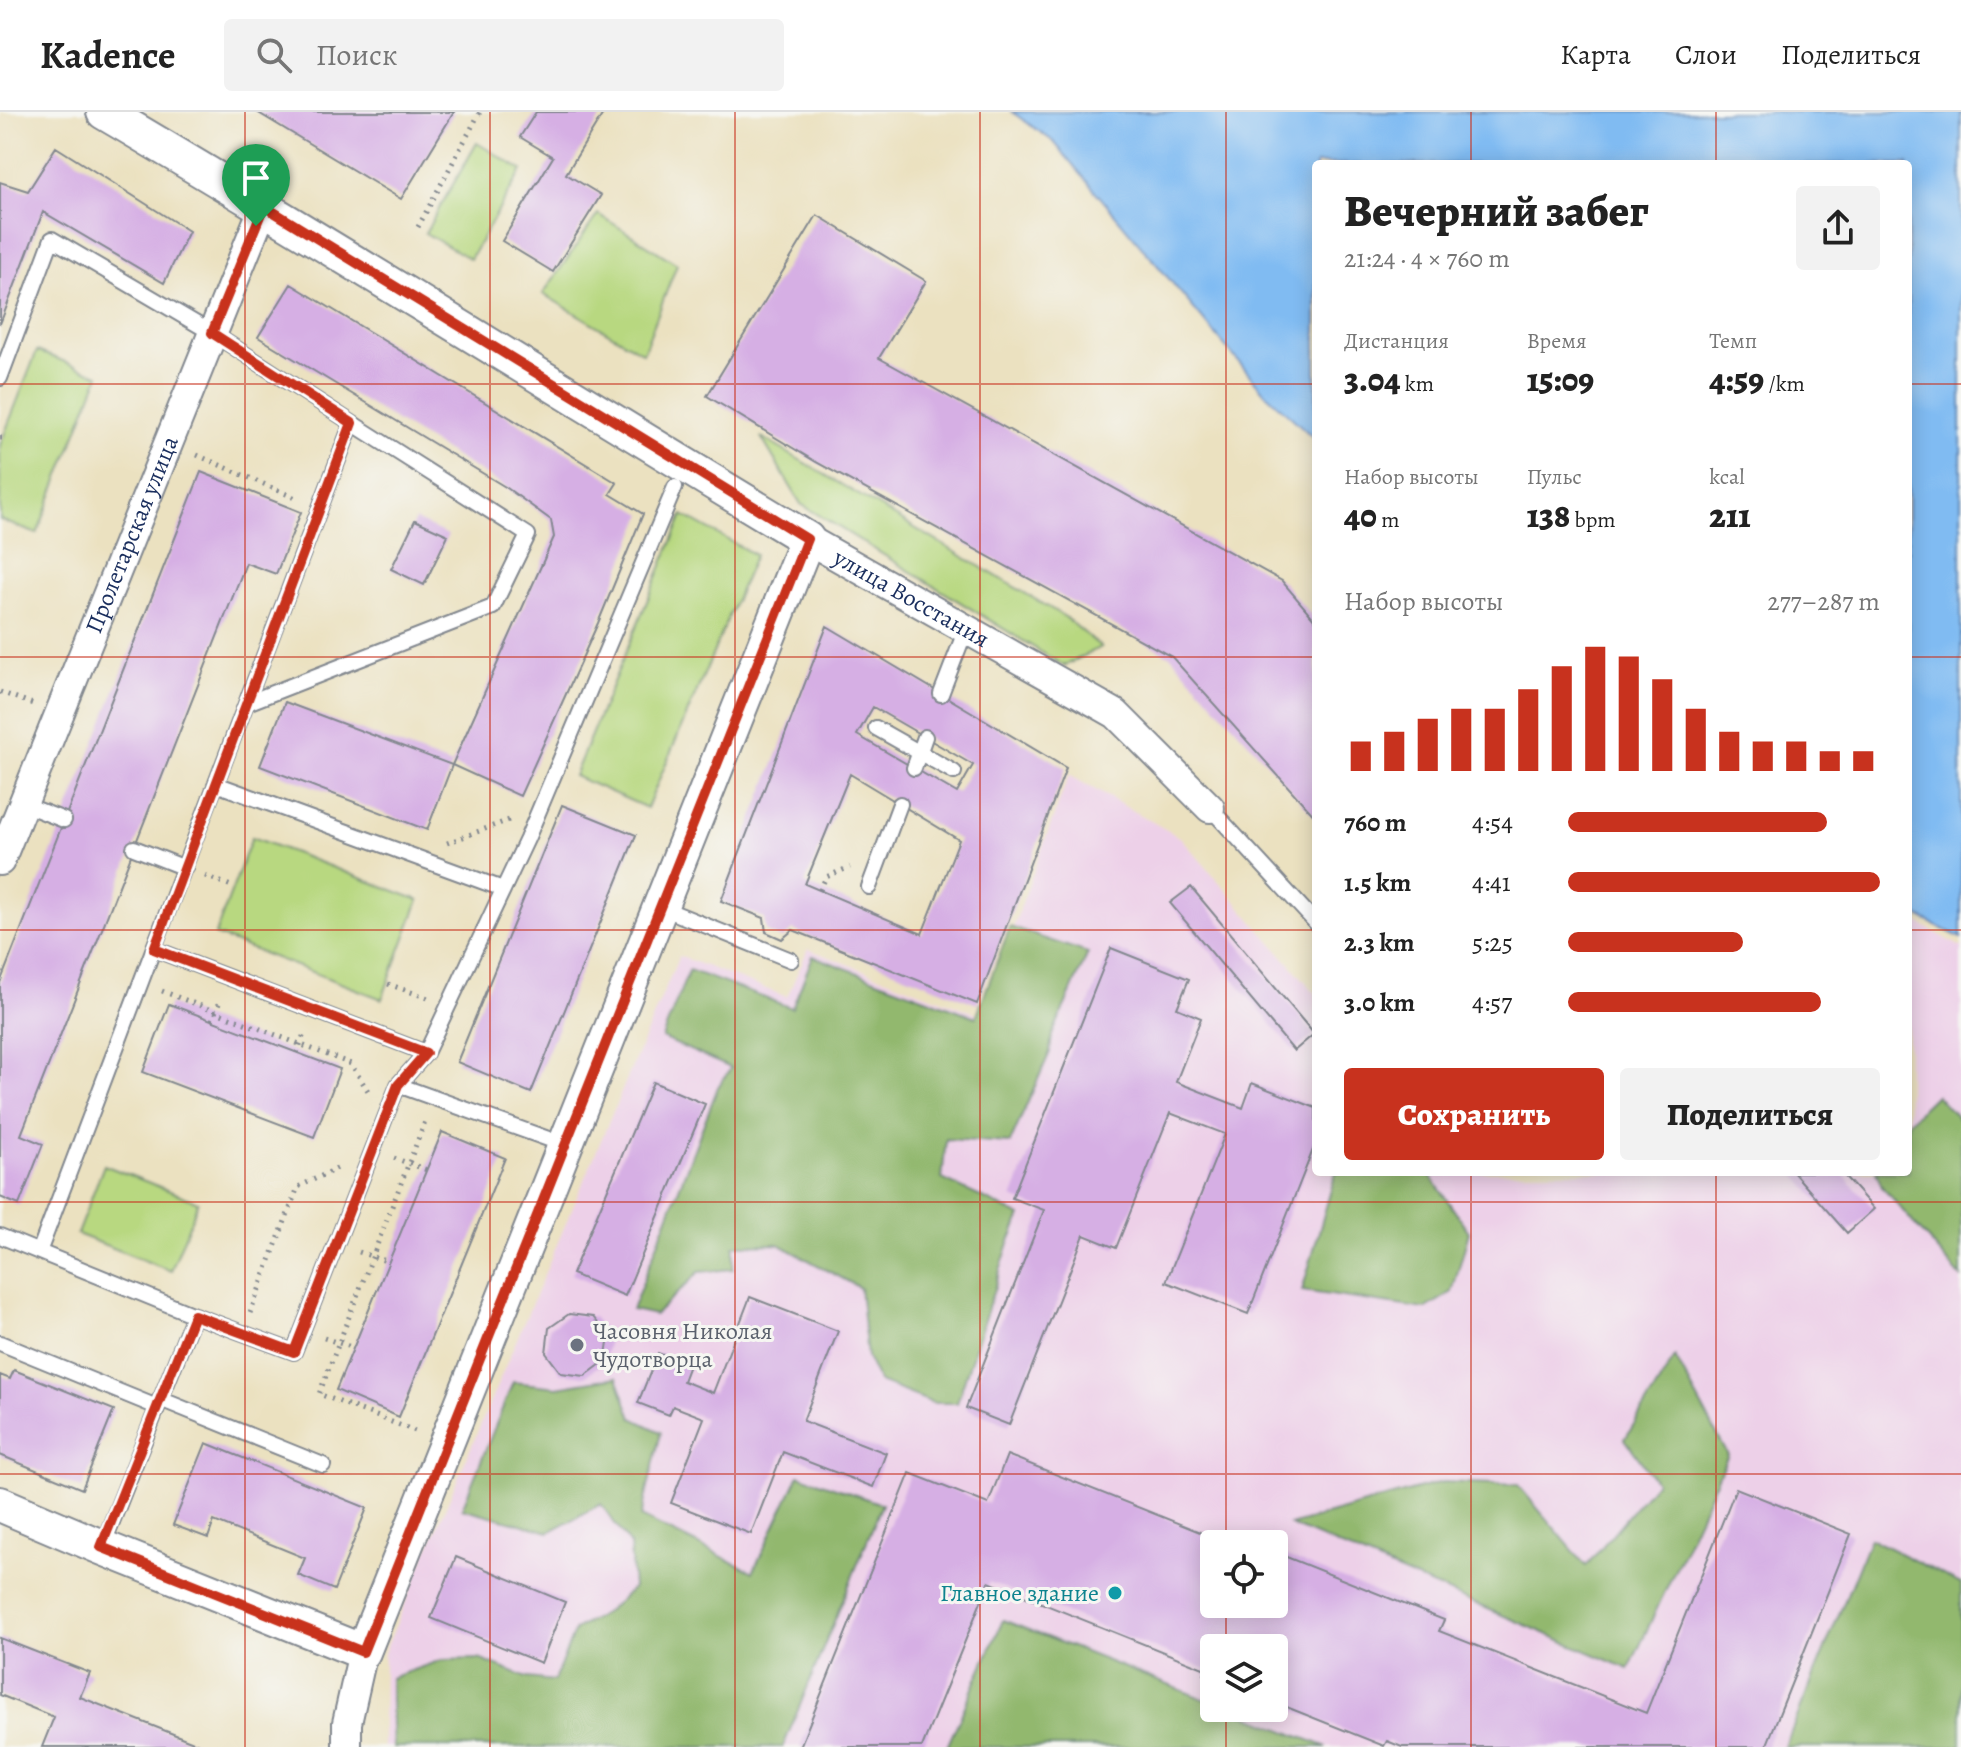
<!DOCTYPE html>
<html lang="ru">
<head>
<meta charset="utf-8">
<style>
  body { margin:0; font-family:Alegreya,serif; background:#f2f2f2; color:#222; height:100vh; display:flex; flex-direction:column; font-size:30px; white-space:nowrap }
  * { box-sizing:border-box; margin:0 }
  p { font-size:26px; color:#767676 }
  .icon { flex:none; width:44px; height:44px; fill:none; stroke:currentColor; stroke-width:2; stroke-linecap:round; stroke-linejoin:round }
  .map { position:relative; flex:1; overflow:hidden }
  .sheet { position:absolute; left:1312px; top:48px; width:600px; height:1016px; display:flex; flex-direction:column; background:#fff; border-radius:8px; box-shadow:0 4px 20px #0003 }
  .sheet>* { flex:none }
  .tools { position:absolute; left:1200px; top:1418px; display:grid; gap:16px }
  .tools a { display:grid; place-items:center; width:88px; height:88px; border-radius:8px; background:#fff; box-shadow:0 4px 20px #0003; font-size:40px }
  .pin { position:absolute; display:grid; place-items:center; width:68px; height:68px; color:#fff; margin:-82px -34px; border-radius:50% 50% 50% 0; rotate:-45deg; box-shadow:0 0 8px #0007 }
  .pin .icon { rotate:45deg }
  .round { display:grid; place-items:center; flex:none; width:84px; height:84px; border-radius:8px; background:#f2f2f2 }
  .headline { display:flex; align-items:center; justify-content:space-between; height:136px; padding:0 32px }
  h1 { font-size:44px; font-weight:800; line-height:60px }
  .stats { display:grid; grid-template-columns:repeat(3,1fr); gap:12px; height:136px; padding:8px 32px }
  .stats div { display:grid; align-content:center }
  .stats b { font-size:34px; font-weight:800 }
  .stats small { font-size:22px; font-weight:400 }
  .stats p { font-size:22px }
  .chart { height:224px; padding:16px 32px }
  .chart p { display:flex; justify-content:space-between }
  .chart svg { width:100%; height:144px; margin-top:8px; stroke:#c8321e; stroke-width:6 }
  .button { display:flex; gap:16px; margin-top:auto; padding:16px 32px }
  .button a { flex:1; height:92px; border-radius:8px; background:#c8321e; color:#fff; font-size:32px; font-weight:800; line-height:92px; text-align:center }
  .button a+a { background:#f2f2f2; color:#222 }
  ul { padding:0 32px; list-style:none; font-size:26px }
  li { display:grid; grid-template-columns:128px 96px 1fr; align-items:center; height:60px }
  li i { height:20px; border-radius:10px; background:#c8321e }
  header { display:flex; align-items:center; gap:48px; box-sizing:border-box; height:112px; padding:0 40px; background:#fff; border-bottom:2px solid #e0e0e0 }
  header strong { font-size:38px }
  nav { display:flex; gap:44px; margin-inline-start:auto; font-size:28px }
  .search { width:560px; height:72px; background:#f2f2f2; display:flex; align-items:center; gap:20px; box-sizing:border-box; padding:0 28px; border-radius:8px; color:#767676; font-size:30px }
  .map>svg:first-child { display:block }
  .built { fill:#edd0e8; fill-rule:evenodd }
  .green { fill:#b8d880; stroke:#6a846f; stroke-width:2 }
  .forest { fill:#92b86e; stroke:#567466; stroke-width:2 }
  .water { fill:#80bbf2; stroke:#4e75a8; stroke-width:2 }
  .building { fill:#d6afe4; fill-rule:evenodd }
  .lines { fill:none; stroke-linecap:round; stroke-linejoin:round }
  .service-casing { stroke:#83888f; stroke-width:18 }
  .minor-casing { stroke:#83888f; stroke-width:32 }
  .tertiary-casing { stroke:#83888f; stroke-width:38 }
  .path { stroke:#83888f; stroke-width:5; stroke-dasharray:2 6; stroke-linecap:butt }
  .service { stroke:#fff; stroke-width:14 }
  .minor { stroke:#fff; stroke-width:28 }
  .tertiary { stroke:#fff; stroke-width:34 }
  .route-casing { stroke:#fff; stroke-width:16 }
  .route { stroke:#c8321e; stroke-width:10 }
  .grid { fill:none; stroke:#c8321e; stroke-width:2; stroke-opacity:0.55 }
  .worship-dot { fill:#6b7280; stroke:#f6f6f2; stroke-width:3 }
  .culture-dot { fill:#0f9aa8; stroke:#f6f6f2; stroke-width:3 }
  .labels { text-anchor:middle; stroke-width:6; stroke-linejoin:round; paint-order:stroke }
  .street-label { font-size:24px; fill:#1b2f5e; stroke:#f6f6f2 }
  .worship-label { font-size:24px; fill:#5b616d; stroke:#f6f6f2; text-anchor:start }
  .culture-label { font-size:24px; fill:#0d838f; stroke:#f6f6f2; text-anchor:end }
</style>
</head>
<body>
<header>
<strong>Kadence</strong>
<div class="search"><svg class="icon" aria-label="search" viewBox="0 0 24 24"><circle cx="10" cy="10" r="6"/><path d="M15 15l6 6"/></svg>Поиск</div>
<nav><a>Карта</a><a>Слои</a><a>Поделиться</a></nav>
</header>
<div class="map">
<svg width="1961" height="1635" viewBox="0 0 1961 1635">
  <rect width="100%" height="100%" fill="#f6f6f2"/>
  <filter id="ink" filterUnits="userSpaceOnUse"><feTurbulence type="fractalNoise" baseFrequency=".0125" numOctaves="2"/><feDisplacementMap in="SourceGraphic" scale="16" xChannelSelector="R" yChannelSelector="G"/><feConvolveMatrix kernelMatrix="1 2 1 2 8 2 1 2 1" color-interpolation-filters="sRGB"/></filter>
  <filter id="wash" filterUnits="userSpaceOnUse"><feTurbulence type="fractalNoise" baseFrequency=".006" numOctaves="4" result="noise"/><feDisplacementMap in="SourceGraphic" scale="32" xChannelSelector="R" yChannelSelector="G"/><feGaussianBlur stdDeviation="1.8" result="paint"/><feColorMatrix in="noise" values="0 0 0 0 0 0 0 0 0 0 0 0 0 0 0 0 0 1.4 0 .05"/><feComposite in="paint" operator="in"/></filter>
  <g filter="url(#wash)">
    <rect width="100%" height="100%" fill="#ebe1c0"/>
    <path class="built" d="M1069 663 1181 726 1316 882V1060H1469L1471 1062 1473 1060H1908V805L1961 835V1635H383L384 1541 679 844 787 885 808 837 981 903ZM1214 1432H1274V1492H1214ZM1214 1536H1274V1596H1214Z"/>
    <path class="green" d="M477 31 522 58 470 147 425 121Z
      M598 102 677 152 643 241 543 182Z
      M37 239 99 263 37 422 0 408V333Z
      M761 325 1065 505 1101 535 1064 554 801 392Z
      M683 403 755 443 647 696 574 664Z
      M252 725 419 788 382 887 215 823Z
      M104 1053 198 1090 171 1159 77 1122Z"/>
    <path class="forest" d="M1010 815 1088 841 1052 923 1050 940 1010 1031 946 1027 942 1067 1021 1104 1009 1131 957 1291H933L879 1270 867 1245 860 1176 779 1132 734 1133 733 1157 699 1160 655 1203 632 1198 718 975 731 956 662 926 689 858 792 896 813 844 976 905Z
      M1936 983 1961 1010V1165L1882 1075 1876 1060H1908V1010Z
      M1336 1060H1428L1469 1120 1452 1180 1425 1197 1302 1179Z
      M1675 1245 1728 1343 1629 1557 1290 1413 1442 1370 1518 1373 1586 1454 1656 1370 1625 1327Z
      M617 1265 632 1306 661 1320 641 1405 753 1460 799 1363 882 1392 783 1635H393L390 1566 442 1548 479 1547 527 1566 554 1569 575 1518 609 1498 633 1476 630 1433 601 1392 549 1420 462 1396 513 1270 557 1275Z
      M1870 1426 1961 1472V1635H1785Z
      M1003 1508 1214 1591V1596H1227L1327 1635H947Z"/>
    <path class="water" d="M1012 0H1961V826L1908 799V52H1316V328L1263 279 1054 30Z"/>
    <g id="blocks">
      <path class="building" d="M257 0H454L401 87Z
        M536 0H604L566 62 601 83 553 160 502 129 553 45 520 25Z
        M56 35 189 119 164 171 43 100 0 212V70L28 79Z
        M817 103 926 169 879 246 1282 469 1316 509V706L1172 545 816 350 707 284Z
        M291 172 617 371 610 382 643 402 598 511 520 684 452 653 554 425 551 408 507 376 258 225Z
        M201 360 301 400 276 462 246 451 21 1023 43 1032 19 1093 0 1085V871Z
        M415 408 448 423 424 473 391 457Z
        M827 514 1066 656 977 892 793 818 782 827 766 820 764 806 721 789ZM873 595 973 653 957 681 857 623ZM850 662 959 728 922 822 805 772Z
        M285 590 452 653 427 718 260 654Z
        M562 693 636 723 531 981 457 950Z
        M1191 775 1314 922 1294 939 1170 791Z
        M1111 836 1189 867 1177 896 1201 906 1176 970 1243 996 1252 971 1316 996V1030L1248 1202 1166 1170 1225 1022 1170 1001 1116 1136 1084 1123 1009 1313 966 1296 1044 1098 1012 1086Z
        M169 892 340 957 314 1025 143 960Z
        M653 970 705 992 625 1184 572 1162Z
        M442 1020 505 1046 399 1305 336 1278Z
        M1793 1060H1841L1874 1097 1847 1121Z
        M750 1185 838 1219 803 1309 886 1341 873 1375 783 1340 751 1422 671 1391 704 1306 673 1294 669 1303 638 1291 658 1241 689 1253 683 1269 713 1281Z
        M569 1202 593 1205 609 1225 605 1249 585 1264 561 1261 546 1241 549 1216Z
        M14 1258 114 1298 82 1377 0 1343V1263L10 1267Z
        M206 1331 367 1396 334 1478 298 1463 305 1446 214 1409 208 1426 173 1413Z
        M1007 1343 1230 1432H1214V1492H1274V1440L1444 1508 1439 1519 1646 1601 1736 1376 1851 1422 1766 1635H1402L1387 1629 1384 1634 1274 1590V1536H1214V1566L1204 1562 1206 1557 989 1470 922 1635H800L910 1361 988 1392Z
        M456 1445 565 1490 541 1551 431 1506Z
        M0 1526 90 1561 80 1585 206 1635H42L54 1605 0 1583Z"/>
    </g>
  </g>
  <g filter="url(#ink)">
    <use href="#blocks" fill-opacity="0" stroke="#83888f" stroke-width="2"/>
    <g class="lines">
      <g class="service-casing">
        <path id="service" d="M0 266 52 127 212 221 352 311 39 1140
          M941 582 966 517
          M247 591 493 495 528 423 352 311
          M876 616 954 660
          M914 656 925 625
          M216 672 503 777
          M23 692 64 708
          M1210 696 1316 811
          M134 736 185 756
          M869 775 900 692
          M660 795 791 848
          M154 837 426 941
          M398 973 565 1033
          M0 1124 194 1203 294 1240 398 973 426 941 527 727 675 375
          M0 1231 157 1295
          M160 1287 323 1353
          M102 1435 194 1203"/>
      </g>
      <g class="minor-casing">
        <g id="minor">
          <path id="s1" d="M807 427 1116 602 1210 696"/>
          <path id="s2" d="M0 749 264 94"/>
          <path d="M347 1635V1611L363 1540"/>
        </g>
      </g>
      <g class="tertiary-casing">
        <path id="tertiary" d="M0 1392 101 1435 363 1540 807 427C572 286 340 139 104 0"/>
      </g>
      <path class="path" d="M418 115 480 0
        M0 326H2
        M197 343 298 387
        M0 580 33 592
        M447 731 509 708
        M205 764 234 775
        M820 778 826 765 850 755
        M388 872 428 886
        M162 879 351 952 370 982
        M212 908 221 887
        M297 941 305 919
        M394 1046 427 1058
        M359 1140 389 1150
        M250 1201 298 1075 340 1055
        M324 1226 354 1236
        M415 1319 319 1282 426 1007"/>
      <use href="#service" class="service"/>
      <use href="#minor" class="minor"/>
      <use href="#tertiary" class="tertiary"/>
    </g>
  </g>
  <g class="lines" filter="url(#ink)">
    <g class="route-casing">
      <path id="route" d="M264 94 807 427 363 1540 101 1435 194 1203 294 1240 398 973 426 941 154 837 352 311 212 221Z"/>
    </g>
    <use href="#route" class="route"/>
  </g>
  <path class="grid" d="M245 0V1635M490 0V1635M735 0V1635M980 0V1635M1226 0V1432M1471 0V52M1716 0V52M0 272H1316M1908 272H1961M0 545H1316M1908 545H1961M0 818H1316M1908 818H1961M1471 1060V1635M1716 1060V1635M0 1090H1961M0 1362H1961M1226 1492V1536M1226 1596V1635"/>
  <circle class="worship-dot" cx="577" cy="1233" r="8"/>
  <circle class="culture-dot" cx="1115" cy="1481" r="8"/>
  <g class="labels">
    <g class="street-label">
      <text dy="8" stroke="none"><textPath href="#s2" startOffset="352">Пролетарская улица</textPath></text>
      <text dy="8" stroke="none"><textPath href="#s1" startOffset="120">улица Восстания</textPath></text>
    </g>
    <g class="worship-label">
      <text x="593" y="1227">Часовня Николая<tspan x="593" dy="28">Чудотворца</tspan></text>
    </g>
    <g class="culture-label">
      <text x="1099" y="1489">Главное здание</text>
    </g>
  </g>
</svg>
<div class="tools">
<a><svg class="icon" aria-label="locate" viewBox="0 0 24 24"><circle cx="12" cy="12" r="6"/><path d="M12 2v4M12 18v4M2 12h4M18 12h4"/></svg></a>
<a><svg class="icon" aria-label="layers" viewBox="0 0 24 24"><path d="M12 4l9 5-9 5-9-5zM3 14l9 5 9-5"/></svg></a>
</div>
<div class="pin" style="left:256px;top:114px;background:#1e9e55"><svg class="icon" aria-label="arrive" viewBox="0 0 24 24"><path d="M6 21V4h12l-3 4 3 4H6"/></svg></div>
<section class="sheet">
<div class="headline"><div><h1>Вечерний забег</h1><p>21:24 · 4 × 760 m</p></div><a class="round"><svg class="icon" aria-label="share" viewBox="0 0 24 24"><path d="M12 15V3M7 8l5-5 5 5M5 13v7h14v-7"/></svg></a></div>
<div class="stats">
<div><p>Дистанция</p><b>3.04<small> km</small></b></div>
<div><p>Время</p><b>15:09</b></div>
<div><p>Темп</p><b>4:59<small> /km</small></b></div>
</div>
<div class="stats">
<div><p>Набор высоты</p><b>40<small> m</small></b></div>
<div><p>Пульс</p><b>138<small> bpm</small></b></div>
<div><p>kcal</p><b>211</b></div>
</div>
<div class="chart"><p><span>Набор высоты</span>277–287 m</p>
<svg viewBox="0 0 160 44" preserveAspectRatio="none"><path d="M5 44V35M15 44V32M25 44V28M35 44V25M45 44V25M55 44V19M65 44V12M75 44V6M85 44V9M95 44V16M105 44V25M115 44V32M125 44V35M135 44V35M145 44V38M155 44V38"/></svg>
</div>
<ul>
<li><b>760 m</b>4:54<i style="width:83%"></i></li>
<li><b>1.5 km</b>4:41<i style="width:100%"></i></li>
<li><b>2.3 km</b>5:25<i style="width:56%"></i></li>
<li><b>3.0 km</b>4:57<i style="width:81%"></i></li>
</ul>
<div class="button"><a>Сохранить</a><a>Поделиться</a></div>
</section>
</div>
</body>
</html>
